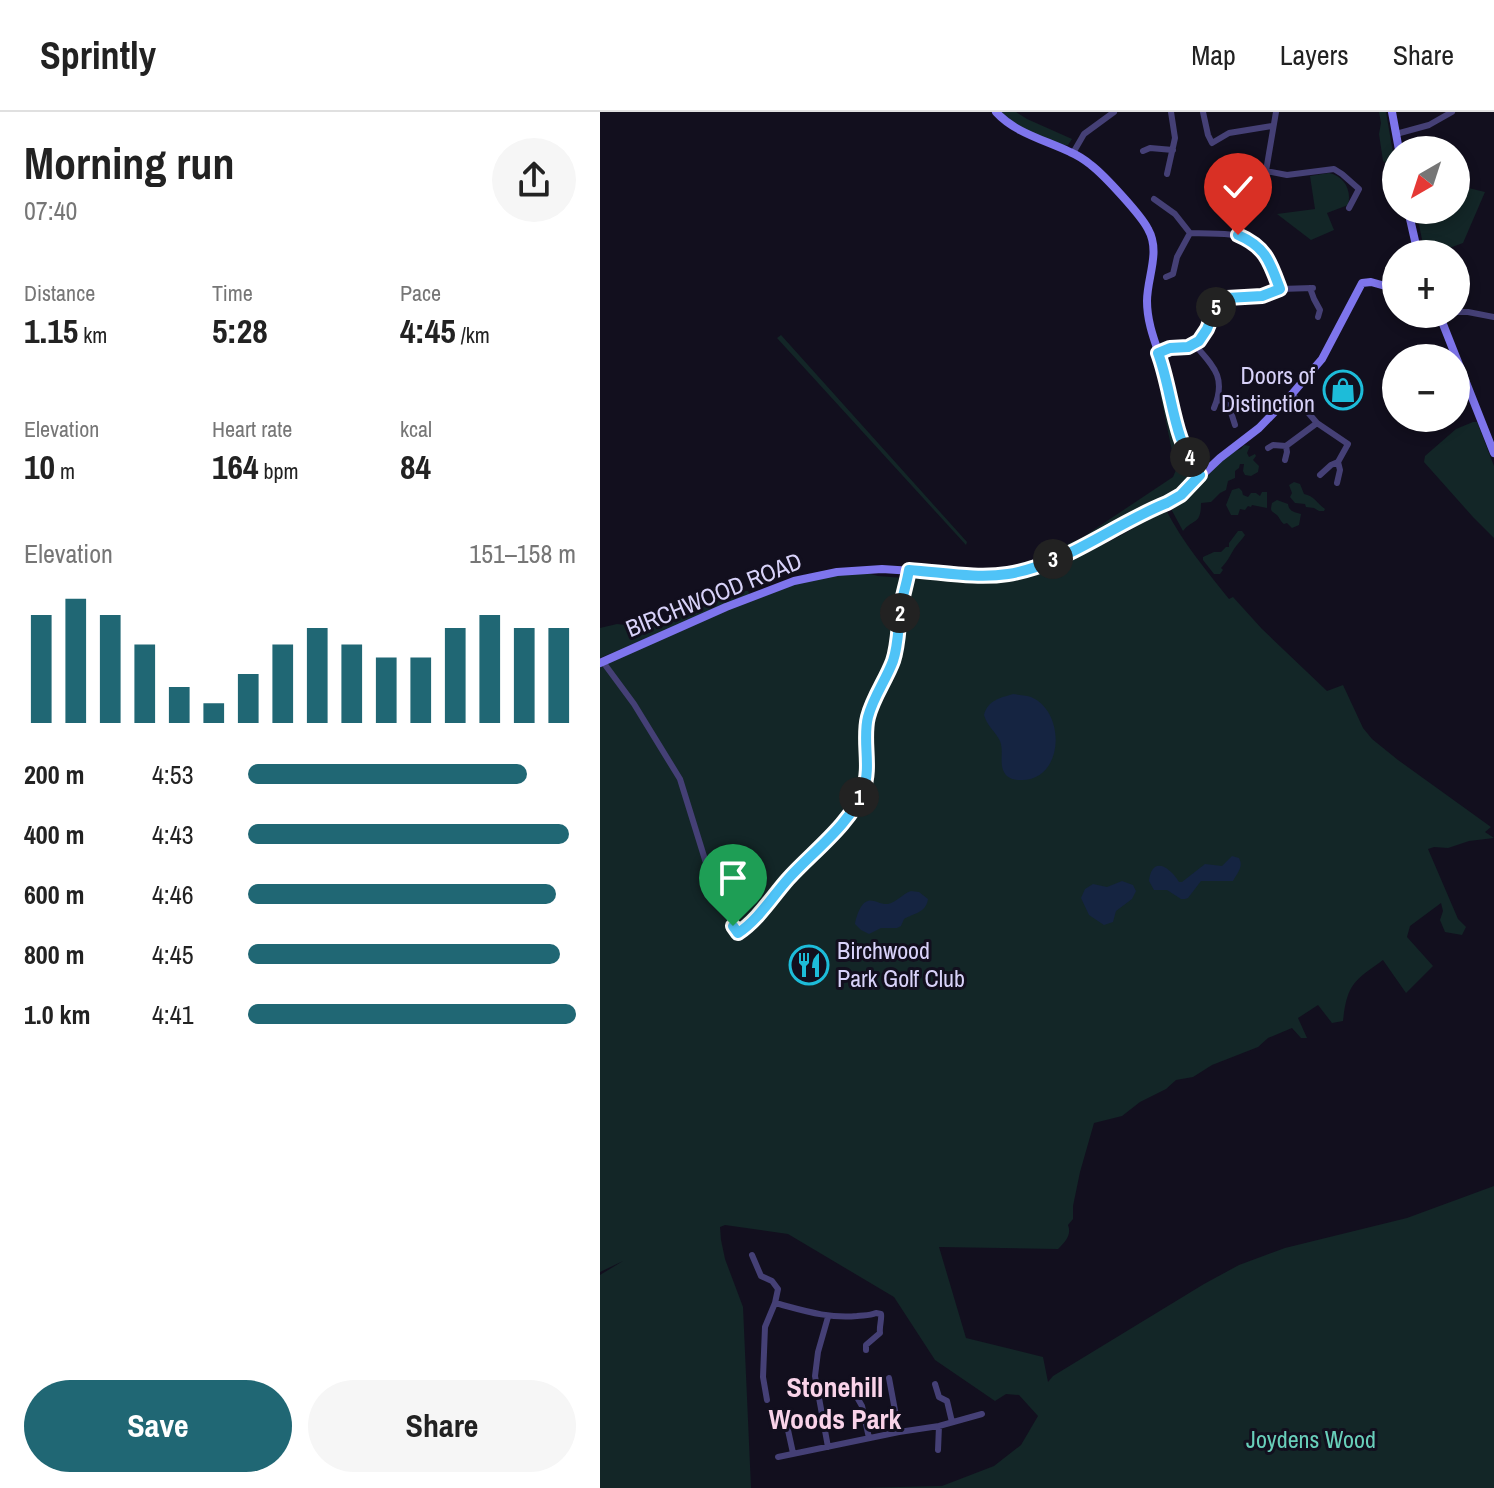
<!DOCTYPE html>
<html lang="en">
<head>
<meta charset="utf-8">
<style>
  body { margin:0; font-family:"Archivo Narrow",sans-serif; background:#f6f6f6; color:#222; height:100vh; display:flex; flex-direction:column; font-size:30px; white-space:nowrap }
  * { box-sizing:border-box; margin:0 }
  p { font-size:26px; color:#767676 }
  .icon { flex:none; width:44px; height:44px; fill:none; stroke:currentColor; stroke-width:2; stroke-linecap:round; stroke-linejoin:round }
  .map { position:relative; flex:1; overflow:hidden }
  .side { display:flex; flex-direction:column; background:#fff; width:600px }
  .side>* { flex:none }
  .needle { width:52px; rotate:219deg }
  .fabs { position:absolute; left:782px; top:24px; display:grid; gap:16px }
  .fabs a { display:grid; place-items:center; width:88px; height:88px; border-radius:50%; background:#fff; box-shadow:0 4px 12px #0003; font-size:40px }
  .pin { position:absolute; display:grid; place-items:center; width:68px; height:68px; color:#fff; margin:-82px -34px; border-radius:50% 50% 50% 0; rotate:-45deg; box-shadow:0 0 8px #0007 }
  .pin .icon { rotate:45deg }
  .km { position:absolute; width:40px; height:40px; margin:-20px; border-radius:50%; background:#222; color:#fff; font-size:22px; line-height:40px; text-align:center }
  .round { display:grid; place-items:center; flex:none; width:84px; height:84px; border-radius:42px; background:#f6f6f6 }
  .summary { display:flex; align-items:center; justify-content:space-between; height:136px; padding:0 24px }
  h1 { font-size:44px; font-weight:800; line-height:60px }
  .figures { display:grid; grid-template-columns:repeat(3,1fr); gap:12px; height:136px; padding:8px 24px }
  .figures div { display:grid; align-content:center }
  .figures b { font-size:34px; font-weight:800 }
  .figures small { font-size:22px; font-weight:400 }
  .figures p { font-size:22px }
  .chart { height:224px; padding:16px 24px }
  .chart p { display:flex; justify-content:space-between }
  .chart svg { width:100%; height:144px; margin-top:8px; stroke:#206774; stroke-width:6 }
  .primary-button { display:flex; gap:16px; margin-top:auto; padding:16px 24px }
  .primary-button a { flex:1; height:92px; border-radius:48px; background:#206774; color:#fff; font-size:32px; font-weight:800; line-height:92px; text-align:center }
  .primary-button a+a { background:#f6f6f6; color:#222 }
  ul { padding:0 24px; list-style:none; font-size:26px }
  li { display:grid; grid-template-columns:128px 96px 1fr; align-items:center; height:60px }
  li i { height:20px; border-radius:10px; background:#206774 }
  header { display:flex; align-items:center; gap:48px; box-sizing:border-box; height:112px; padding:0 40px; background:#fff; border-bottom:2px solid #e0e0e0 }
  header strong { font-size:38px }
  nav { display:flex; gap:44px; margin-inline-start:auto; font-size:28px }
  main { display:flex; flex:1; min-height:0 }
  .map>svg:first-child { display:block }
  .green { fill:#132627 }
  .water { fill:#152441 }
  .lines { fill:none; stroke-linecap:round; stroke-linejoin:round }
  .street { stroke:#454076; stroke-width:6 }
  .secondary { stroke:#7e75ec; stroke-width:8 }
  .route-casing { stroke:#fff; stroke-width:16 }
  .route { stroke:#4fc3f7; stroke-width:10 }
  .labels { text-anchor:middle; stroke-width:6; stroke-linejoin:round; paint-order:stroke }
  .poi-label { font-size:24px; fill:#d8d2f9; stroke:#120f1e; text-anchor:end }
  .street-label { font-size:24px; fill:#d8d2f9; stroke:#120f1e }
  .park-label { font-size:24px; fill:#68cfba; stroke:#120f1e }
  .quarter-label { font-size:28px; font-weight:bold; fill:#f9d3e9; stroke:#120f1e }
</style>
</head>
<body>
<header>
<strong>Sprintly</strong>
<nav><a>Map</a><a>Layers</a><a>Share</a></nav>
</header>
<main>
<section class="side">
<div class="summary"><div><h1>Morning run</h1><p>07:40</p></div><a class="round"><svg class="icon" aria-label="share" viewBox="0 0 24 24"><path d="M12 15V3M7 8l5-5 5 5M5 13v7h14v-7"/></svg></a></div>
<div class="figures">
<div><p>Distance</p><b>1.15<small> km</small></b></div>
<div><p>Time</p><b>5:28</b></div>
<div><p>Pace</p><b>4:45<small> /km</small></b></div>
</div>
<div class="figures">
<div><p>Elevation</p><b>10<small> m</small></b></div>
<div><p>Heart rate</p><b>164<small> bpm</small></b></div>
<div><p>kcal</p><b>84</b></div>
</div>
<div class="chart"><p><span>Elevation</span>151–158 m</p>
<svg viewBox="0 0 160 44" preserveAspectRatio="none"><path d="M5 44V11M15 44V6M25 44V11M35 44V20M45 44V33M55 44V38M65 44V29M75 44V20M85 44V15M95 44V20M105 44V24M115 44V24M125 44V15M135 44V11M145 44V15M155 44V15"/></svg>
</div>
<ul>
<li><b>200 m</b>4:53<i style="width:85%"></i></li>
<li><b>400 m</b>4:43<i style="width:98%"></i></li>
<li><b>600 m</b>4:46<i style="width:94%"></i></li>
<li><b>800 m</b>4:45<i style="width:95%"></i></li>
<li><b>1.0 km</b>4:41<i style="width:100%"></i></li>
</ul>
<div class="primary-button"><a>Save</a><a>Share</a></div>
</section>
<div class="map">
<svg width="894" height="1376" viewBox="0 0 894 1376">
  <rect width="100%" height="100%" fill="#120f1e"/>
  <path class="green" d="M398 0H416L427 7 472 27 468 33H461L417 15Z
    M779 0H786L796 58 783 49 779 22 781 11Z
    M729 61C744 64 752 78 748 93L727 101 734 118 711 128 677 102 715 97 710 64Z
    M856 73 885 80 863 131 833 142H825L816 98H856Z
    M181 223 367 430 366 433 177 226Z
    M560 281H563L569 309 589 355V365L587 370 580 376 515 409 480 430 437 449 440 445 483 425 573 365 576 358Z
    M873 310H877L894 354V426L873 405 824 350 825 344 856 317Z
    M644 333 650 334 647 341 649 345 655 342 656 344 653 348 659 354 658 360 651 364 645 363 643 359 644 352H640L639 356 635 359V366L628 369 626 378 620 381 611 390 601 391C601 414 593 406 583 419L570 395 591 380 603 364 630 341 641 337Z
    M694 370 700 372 704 382C714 384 717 391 725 397L724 399H719L714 396 706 395 705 392 695 391 690 385 692 381 689 373Z
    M639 376 642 379 643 383 648 385 651 381H656L660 384 662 380H667V396L652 393 651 395 648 394 645 398 640 397 638 403H631L626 393 632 378Z
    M677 388 688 392C689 400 695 400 701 402L699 413 692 416 687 411 684 412C680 409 680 406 677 403 671 398 670 400 672 391Z
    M566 398C583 431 606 458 629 487L633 485 662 517 727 579 743 573 763 616 772 627 798 648 891 715 885 720 894 726 869 729 848 736 834 735 828 737 858 807 866 815 862 823 845 820 840 808 843 799 841 791 810 814 807 825 833 854 806 881 783 848C754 869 747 872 743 909L732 911 718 893 698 906 707 926H701L692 916 668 926 658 935 612 953 593 965 576 968 566 977 540 990 522 1004 494 1011 480 1060 473 1094V1107L468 1113C472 1123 465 1130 458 1137L339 1135 366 1226 443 1245 448 1270 453 1264 604 1172 639 1153 685 1136 807 1106 894 1074V1376H255L342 1374 394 1354 421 1333 438 1304 419 1283 406 1282 395 1289 335 1248 294 1185 188 1122 125 1113 120 1115 121 1128 125 1147 143 1195 151 1376H0V1163L23 1149 0 1160V555L77 516 168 478 255 458 278 464 304 466 305 475 312 467 313 464H413L432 461 467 446 468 450 518 425Z
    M638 419H642L645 423C642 428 637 432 634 437 630 444 627 450 621 456L623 458 620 462H614L603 448V445L614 440H621L626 435H629V431Z
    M143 479H148L150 483 0 546V516L17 512 43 515 124 483Z"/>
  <path class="water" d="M413 582C419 583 425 583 431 585 467 600 464 670 420 668 413 668 407 666 404 660 399 651 404 639 400 629 395 619 387 614 384 603 388 588 400 586 413 582Z
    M632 744 639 746C644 755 637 761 633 769H601L588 786 585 787H581L567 778H554L549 769C552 743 570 755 579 770H582L605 752 622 754Z
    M522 769 533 773 536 779 532 787 516 799 513 810 504 813 489 803 481 786 485 777 493 772 507 775Z
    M311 779 319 780 328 787C326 801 314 801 304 807L301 814 297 816H281L269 822 261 818 255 812C256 806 260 791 268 789 273 787 281 793 288 792 297 790 302 782 311 779Z"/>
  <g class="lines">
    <path class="street" d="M603 0 608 23 612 31 629 21 672 14
      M796 22 829 13 852 0
      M543 39 550 36 573 38
      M473 41 484 22 514 0
      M666 59 687 63 734 57 742 62 759 77 749 96
      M567 62 575 26 571 0
      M651 84 658 86 666 59 676 0
      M554 87 575 102 590 121C648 122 658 119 680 177L662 184 627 186 615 197 607 217 599 229 588 235 570 236 558 241
      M566 165 573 162 577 145 590 121
      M710 176 714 187 720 198 718 205
      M680 177 713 176
      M856 200H868L894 205
      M594 232C613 254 627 265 614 296
      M692 282 717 311 748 332 738 350 740 358 737 371
      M618 287 629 294 635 313
      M629 294 649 297
      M668 336 673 333 686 334
      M685 348 687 340 686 334 717 311
      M720 363 731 353 738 350
      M3 550 34 592 80 667 111 767 135 818 138 821 146 816 187 768 235 719 247 705 264 678 266 662V630L268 604 294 546 298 527 301 495 309 458
      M152 1143 161 1164 172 1169 178 1177 175 1191C202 1198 228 1207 257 1204 264 1203 269 1204 276 1201L281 1202C282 1208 279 1214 280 1221L266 1233V1238
      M228 1205 218 1240 215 1264 228 1335
      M289 1266 299 1320
      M335 1272 339 1285 347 1289 352 1310
      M255 1273 254 1280 262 1294 269 1326
      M167 1288 163 1265 165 1215 175 1191
      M186 1309 193 1341
      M338 1338 339 1314
      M178 1345 299 1320 339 1314 382 1302"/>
    <path class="secondary" d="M396 0C415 21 445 28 470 40 477 43 485 48 491 53 504 63 541 103 548 117 561 140 547 165 547 189 547 212 556 232 563 254 575 292 573 330 600 363
      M792 0 799 38
      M808 98 818 142
      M839 202 894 341
      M0 551 126 495 194 469 237 460 282 457 374 463 406 462 432 456 466 442 581 383 620 346 659 316 692 282 722 247 762 171 771 170 796 177"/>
  </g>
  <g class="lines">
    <g class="route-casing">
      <path id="route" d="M133 814 138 821C158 808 172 785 188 767 211 741 251 712 263 678 272 655 262 628 268 605 273 585 286 568 293 549 299 531 298 512 301 494 303 482 307 470 309 458 341 460 376 467 408 462 465 453 514 412 567 391L581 383 600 363C572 327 573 281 558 241L570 236 588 235 599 229 607 217 615 197 627 186 662 184 680 177C670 150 666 135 638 123"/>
    </g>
    <use href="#route" class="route"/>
  </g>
  <defs>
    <g id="shop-ring" transform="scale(2)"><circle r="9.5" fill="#120f1e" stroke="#1dbcd9" stroke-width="1.5"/><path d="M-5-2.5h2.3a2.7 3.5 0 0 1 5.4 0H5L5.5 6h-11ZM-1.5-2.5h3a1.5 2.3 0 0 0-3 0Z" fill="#1dbcd9"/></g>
    <g id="restaurant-ring" transform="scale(2)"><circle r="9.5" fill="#120f1e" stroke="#1dbcd9" stroke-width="1.5"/><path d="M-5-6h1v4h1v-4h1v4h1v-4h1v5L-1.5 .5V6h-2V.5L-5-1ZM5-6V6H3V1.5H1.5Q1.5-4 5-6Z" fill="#1dbcd9"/></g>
  </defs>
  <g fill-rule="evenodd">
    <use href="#shop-ring" x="743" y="278"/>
    <use href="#restaurant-ring" x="209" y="853"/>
  </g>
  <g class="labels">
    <g class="poi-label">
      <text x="715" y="272">Doors of<tspan x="715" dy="28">Distinction</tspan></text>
      <text x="237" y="847" text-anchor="start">Birchwood<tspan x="237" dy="28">Park Golf Club</tspan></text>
    </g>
    <g class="street-label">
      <text transform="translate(114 483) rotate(-22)" y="8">BIRCHWOOD ROAD</text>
    </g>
    <g class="park-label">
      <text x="711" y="1336">Joydens Wood</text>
    </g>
    <g class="quarter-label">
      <text x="235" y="1285">Stonehill<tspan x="235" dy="32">Woods Park</tspan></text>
    </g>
  </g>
</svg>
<div class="fabs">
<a><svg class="needle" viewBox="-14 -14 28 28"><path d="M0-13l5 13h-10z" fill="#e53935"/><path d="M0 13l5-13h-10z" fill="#767676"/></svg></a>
<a>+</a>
<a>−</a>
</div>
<div class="pin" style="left:133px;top:814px;background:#1e9e55"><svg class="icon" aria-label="arrive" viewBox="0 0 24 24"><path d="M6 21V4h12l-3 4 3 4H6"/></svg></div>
<div class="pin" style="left:638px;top:123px;background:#d93025"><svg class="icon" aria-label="check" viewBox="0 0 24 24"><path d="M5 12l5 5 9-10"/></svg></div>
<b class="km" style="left:259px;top:685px">1</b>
<b class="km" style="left:300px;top:501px">2</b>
<b class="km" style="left:453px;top:447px">3</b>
<b class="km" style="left:590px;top:345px">4</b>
<b class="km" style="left:616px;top:195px">5</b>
</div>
</main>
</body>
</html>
